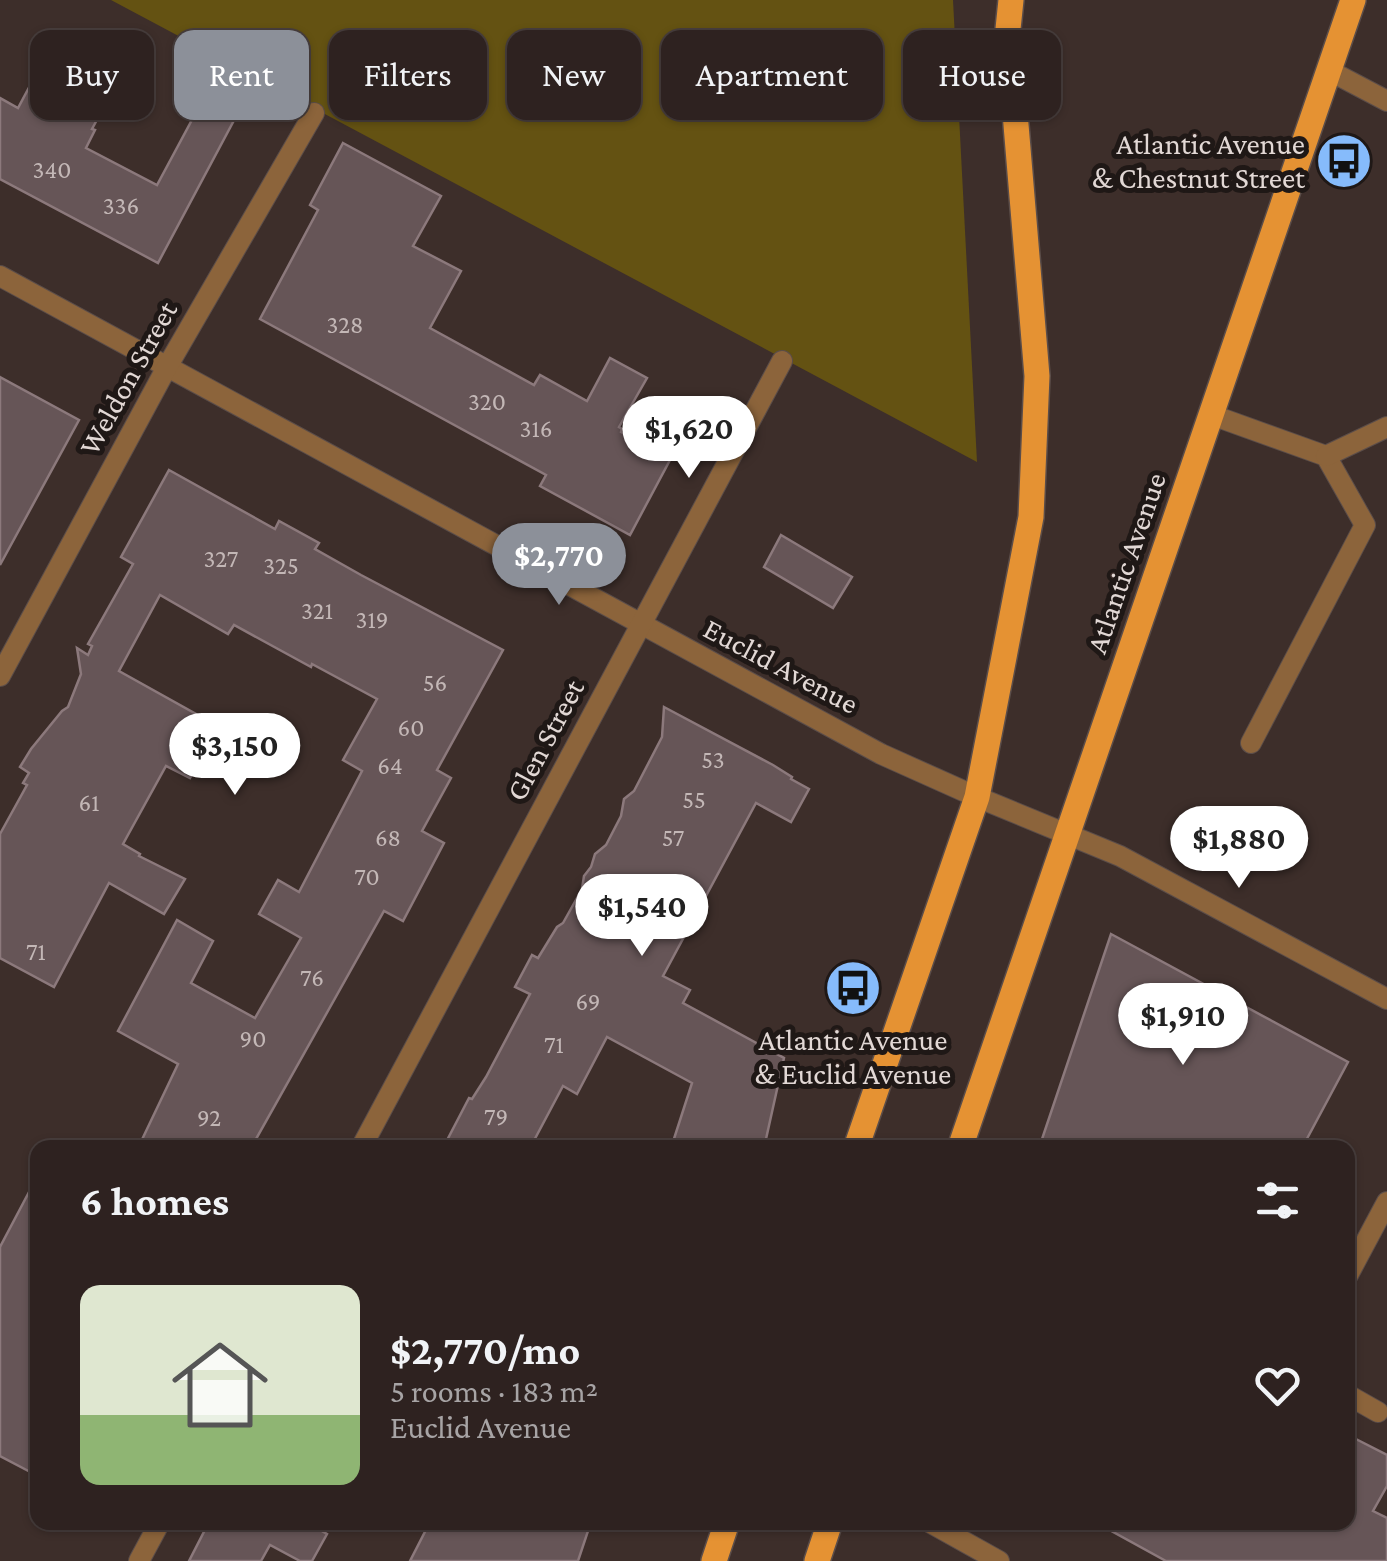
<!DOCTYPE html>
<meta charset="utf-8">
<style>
body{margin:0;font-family:"Crimson Pro",serif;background:#3a2f2d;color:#f1f3f6;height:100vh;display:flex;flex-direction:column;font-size:38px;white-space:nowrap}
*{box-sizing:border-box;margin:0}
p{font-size:32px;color:#a7a4a5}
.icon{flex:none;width:55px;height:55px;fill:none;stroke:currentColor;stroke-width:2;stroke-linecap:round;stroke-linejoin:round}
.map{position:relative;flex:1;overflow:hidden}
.details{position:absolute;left:30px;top:1140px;width:1325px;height:390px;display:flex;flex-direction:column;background:#2e2220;border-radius:20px;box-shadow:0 2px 8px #0004,0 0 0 2px #493f3e}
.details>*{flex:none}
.guide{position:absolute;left:30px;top:30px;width:1328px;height:90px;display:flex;gap:20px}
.price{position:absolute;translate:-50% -85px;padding:0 22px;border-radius:35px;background:#fff;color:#222;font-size:32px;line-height:65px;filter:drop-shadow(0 2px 5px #0008)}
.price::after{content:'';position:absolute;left:50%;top:60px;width:30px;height:22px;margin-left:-15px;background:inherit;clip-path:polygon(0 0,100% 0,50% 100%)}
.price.current{background:#8c9099;color:#fff}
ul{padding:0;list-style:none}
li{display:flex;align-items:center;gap:30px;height:250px;padding:0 50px}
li+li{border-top:2px solid #493f3e}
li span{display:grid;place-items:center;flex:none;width:280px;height:200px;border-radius:20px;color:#555}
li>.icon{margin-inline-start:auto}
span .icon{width:120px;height:120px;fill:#fffc;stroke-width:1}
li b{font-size:42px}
h2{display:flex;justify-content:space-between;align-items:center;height:120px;padding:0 50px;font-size:42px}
.pill{padding:0 35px;border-radius:20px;background:#2e2220;box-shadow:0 2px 8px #0004,0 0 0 2px #493f3e;font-size:35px;line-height:90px}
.pill.current{background:#8c9099;color:#fff}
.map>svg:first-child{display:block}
.green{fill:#645212}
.building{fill:#665557;stroke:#8c797c;stroke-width:2.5}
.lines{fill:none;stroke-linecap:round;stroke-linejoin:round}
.service-casing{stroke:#5b4d49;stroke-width:22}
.minor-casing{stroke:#5b4d49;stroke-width:22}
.primary-casing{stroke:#5b4d49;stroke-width:28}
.service{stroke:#8c643b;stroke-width:20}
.minor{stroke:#8c643b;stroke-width:20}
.primary{stroke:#e59233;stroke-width:25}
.labels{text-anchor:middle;stroke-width:10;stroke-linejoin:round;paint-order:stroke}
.number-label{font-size:25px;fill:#c3b7b6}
.poi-label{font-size:30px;fill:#e2d8d5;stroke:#1f1816;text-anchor:end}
.street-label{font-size:30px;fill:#e2d8d5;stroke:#1f1816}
</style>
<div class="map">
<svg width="1387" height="1561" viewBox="0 0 1387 1561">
<rect width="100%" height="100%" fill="#3d2e2a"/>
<path class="green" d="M111,0H953L977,462Z"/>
<g class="building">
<path d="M56,37L90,56L92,52L124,70L92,129L95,130L86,148L157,185L215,77L248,94L158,263L0,179V98L18,108Z"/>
<path d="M343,143L441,196L413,246L461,271L430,328L534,385L540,375L587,401L610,358L647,378L619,427L622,429L621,432L670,460L630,535L540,486L546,475L260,319L318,210L310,205Z"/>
<path d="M0,377L79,420L0,565Z"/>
<path d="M169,470L275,529L279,521L319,543L315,549L361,575L503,650L437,770L451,778L422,831L444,843L403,921L384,911L251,1148H138L178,1064L118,1031L177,920L213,941L191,983L255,1018L301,938L259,914L278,880L299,892L362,771L343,760L377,699L312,664L311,667L234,625L228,634L160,595L119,671L196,714L185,732L208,745L190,778L166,766L123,844L140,854L139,856L185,879L164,914L109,883L54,987L0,958V834L27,785L23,783L29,773L20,767L31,749L62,711L68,707L81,674L77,648L88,655L92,646L88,644L133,564L121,557Z"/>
<path d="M781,535L852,577L833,608L764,567Z"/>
<path d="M664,707L773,765L792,777L791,779L809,789L791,822L756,803L663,976L690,990L683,1003L784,1058L764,1148H671L692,1083L607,1037L577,1094L563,1086L530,1148H443L469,1098L472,1099L486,1077L530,994L515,987L532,955L538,958L557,927L563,923L582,889L584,876L591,867L595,854L606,845L621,816L624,799L634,791L662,737Z"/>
<path d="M1111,934L1348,1062L1302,1148H1039Z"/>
<path d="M38,1175V1476L0,1456V1247Z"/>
<path d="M1348,1435L1387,1455V1486L1373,1511L1387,1518V1561H1166L1095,1522H1348Z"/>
<path d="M209,1522H306L327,1534L312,1561H300L270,1545L261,1561H189Z"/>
<path d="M430,1522H591L578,1561H410Z"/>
</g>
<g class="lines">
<g class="service-casing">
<g id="service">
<path d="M1212,415L1326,456L1365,525L1251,743"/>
<path d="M1326,456L1387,427"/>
<path d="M1348,1275L1387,1202"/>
<path d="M1348,1395L1378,1412"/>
</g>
</g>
<g class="minor-casing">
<g id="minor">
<path d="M1330,71L1387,101"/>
<path d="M0,276L881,754L977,797L1120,856L1387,999"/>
<path d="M0,676L167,367L314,113"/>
<path d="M361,1148L782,361"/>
<path d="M929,1522L999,1561"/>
<path d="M139,1561L160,1522"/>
</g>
</g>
<g class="primary-casing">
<g id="primary">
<path d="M856,1148L977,797L1031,517L1037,376L1008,29L1011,0"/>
<path d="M960,1148L1353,0"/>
<path d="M714,1561L727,1522"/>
<path d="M817,1561L830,1522"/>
</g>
</g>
<use href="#service" class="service"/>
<use href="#minor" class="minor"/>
<use href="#primary" class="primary"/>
</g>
<defs>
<g id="bus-disc" transform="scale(2.875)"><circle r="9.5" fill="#86bbfb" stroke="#1f1816"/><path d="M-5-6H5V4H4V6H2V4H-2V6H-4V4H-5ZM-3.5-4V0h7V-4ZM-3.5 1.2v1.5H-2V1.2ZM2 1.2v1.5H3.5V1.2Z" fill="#111"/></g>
</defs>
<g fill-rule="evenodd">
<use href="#bus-disc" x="1344" y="161"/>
<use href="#bus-disc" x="853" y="988"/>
</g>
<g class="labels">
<g class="number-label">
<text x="52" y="178">340</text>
<text x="121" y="214">336</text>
<text x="345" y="333">328</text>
<text x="487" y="410">320</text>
<text x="536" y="437">316</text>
<text x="221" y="567">327</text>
<text x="281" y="574">325</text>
<text x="317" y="619">321</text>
<text x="372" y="628">319</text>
<text x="435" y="691">56</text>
<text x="411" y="736">60</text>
<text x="713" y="768">53</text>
<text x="390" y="774">64</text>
<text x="694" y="808">55</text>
<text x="89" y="811">61</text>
<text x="388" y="846">68</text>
<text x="673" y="846">57</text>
<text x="367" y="885">70</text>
<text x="36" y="960">71</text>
<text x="312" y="986">76</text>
<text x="588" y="1010">69</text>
<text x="253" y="1047">90</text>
<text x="554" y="1053">71</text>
<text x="496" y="1125">79</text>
<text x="209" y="1126">92</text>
</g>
<g class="poi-label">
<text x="1305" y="154">Atlantic Avenue<tspan x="1305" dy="34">&amp; Chestnut Street</tspan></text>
<text x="853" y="1050" text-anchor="middle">Atlantic Avenue<tspan x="853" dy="34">&amp; Euclid Avenue</tspan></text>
</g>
<g class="street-label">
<text transform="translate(128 378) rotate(-61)" y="10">Weldon Street</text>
<text transform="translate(1126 563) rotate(-71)" y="10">Atlantic Avenue</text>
<text transform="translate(781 666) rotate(28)" y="10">Euclid Avenue</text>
<text transform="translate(545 740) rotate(-62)" y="10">Glen Street</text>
</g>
</g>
</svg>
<b class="price" style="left:689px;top:481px">$1,620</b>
<b class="price current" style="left:559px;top:608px">$2,770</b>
<b class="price" style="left:235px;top:798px">$3,150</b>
<b class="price" style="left:1239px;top:891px">$1,880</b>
<b class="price" style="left:642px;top:959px">$1,540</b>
<b class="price" style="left:1183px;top:1068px">$1,910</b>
<div class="guide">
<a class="pill">Buy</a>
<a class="pill current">Rent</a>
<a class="pill">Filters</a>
<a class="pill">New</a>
<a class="pill">Apartment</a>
<a class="pill">House</a>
</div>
<section class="details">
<h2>6 homes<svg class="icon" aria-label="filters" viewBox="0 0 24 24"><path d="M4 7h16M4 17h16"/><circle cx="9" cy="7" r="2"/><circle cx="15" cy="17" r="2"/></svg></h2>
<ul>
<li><span style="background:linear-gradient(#dfe7d0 65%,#8fb573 0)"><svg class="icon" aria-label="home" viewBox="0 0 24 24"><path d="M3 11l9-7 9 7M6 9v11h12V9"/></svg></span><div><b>$2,770/mo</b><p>5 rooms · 183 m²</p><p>Euclid Avenue</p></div><svg class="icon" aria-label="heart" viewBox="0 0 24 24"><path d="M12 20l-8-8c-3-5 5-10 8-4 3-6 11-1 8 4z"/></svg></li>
</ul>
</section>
</div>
